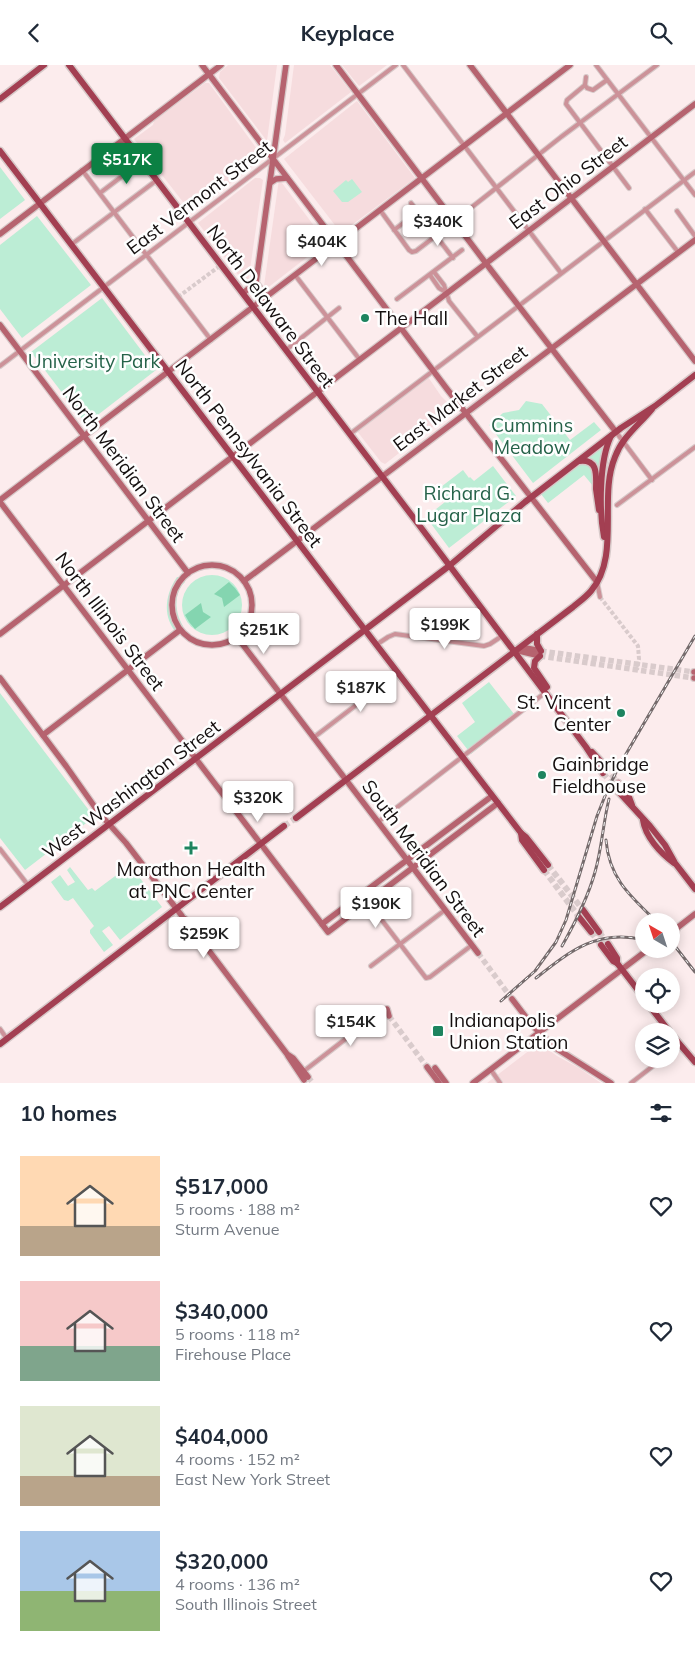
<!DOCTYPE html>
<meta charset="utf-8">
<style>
body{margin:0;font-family:Mulish,sans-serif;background:#f6f6f7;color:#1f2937;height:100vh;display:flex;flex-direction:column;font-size:19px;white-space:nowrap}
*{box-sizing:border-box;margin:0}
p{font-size:16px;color:#747a83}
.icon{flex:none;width:28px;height:28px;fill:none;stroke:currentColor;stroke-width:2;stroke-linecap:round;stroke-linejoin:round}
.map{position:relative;height:1018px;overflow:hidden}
.drawer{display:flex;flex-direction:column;background:#fff;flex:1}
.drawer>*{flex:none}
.needle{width:32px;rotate:321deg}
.fabs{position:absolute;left:635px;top:848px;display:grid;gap:10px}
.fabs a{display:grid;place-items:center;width:45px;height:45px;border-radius:50%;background:#fff;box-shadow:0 2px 12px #0003;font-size:25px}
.price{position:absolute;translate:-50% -42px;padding:0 11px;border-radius:5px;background:#fff;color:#222;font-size:16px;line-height:32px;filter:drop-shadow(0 1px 2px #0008)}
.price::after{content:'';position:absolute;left:50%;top:30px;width:15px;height:11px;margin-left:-8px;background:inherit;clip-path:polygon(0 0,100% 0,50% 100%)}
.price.selected{background:#0b8043;color:#fff}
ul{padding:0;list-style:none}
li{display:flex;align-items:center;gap:15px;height:125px;padding:0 20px}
li span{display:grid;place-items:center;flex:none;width:140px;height:100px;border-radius:0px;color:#555}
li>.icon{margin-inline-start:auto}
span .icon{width:60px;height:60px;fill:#fffc;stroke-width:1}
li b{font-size:21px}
h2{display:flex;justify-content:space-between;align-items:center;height:60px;padding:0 20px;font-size:21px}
header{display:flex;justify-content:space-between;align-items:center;height:65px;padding:0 20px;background:#fff;font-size:22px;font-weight:700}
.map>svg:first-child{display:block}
.built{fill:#f6dcde}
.green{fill:#bcedd5}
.water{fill:#84d5b0}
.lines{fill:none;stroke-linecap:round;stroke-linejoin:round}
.street-tunnel{stroke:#d9cbcc;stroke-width:4;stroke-dasharray:4 2;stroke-linecap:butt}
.secondary-tunnel{stroke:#d9cbcc;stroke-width:5.5;stroke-dasharray:5.5 3;stroke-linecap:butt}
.primary-tunnel{stroke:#d9cbcc;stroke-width:6;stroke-dasharray:6 3;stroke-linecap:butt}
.street-casing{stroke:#d7c9c9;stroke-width:6}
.secondary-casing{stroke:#d7c9c9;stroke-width:8}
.primary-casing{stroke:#d7c9c9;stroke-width:9}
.street{stroke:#cc9299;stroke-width:4}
.secondary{stroke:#b6636f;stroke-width:5.5}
.primary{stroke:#a33f52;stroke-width:6}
.rail-casing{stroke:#756b6c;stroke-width:3}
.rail{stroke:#fefefe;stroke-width:1;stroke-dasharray:4;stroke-linecap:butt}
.poi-dot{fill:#1d845f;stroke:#fefefe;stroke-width:2}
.labels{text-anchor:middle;stroke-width:5;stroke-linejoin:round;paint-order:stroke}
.street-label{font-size:19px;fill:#140f0f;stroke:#fefefe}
.poi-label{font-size:19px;fill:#140f0f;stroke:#fefefe;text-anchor:start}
.park-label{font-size:19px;fill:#256249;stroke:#fefefe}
</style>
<header><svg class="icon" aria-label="back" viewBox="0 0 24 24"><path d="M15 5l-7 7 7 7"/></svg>Keyplace<svg class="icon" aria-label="search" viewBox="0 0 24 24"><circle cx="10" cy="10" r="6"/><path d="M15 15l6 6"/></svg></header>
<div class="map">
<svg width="695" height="1018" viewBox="0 0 695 1018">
<rect width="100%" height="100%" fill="#fceced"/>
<g class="built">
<path d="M228,0H277L267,76L219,13L220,7Z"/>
<path d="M294,0H330L351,27L285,78L283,75L285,70Z"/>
<path d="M342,0H387L359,21Z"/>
<path d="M205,18H209L257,84L262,86L263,93L196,145L190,146L134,74L153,60L154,56Z"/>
<path d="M357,36L415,113L341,168L284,94Z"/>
<path d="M255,113H260L263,115L248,218L246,220L198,158Z"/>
<path d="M279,114L326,177L302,196L266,224L264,221Z"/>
<path d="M428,312L441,331L453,343V346L385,399L381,397L357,366Z"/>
<path d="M539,978L557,991L579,1003L601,1018H487Z"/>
</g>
<g class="green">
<path d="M0,102L25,135L0,154Z"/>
<path d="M352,114L362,127L348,137H342L333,126L346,115L348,117Z"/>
<path d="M37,151L91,220L22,273L0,244V180Z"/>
<path d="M102,233L156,305L86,359L31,287Z"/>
<path d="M526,336L542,339L570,375L594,357L601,365L533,418L489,360L503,348L519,345Z"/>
<path d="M605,380L600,404L592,407L593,421L584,410L548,438L541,429Z"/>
<path d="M493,401L516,431L449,483L426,452L445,437L437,425L463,405L469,413L470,412L474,416Z"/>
<circle cx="212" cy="540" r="30"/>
<path d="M177,512H182L185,517C173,529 175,547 183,561L182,564L175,566C162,549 166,528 177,512Z"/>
<path d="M489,617L514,649L508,654L510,658L471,689L457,671L475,657L462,638Z"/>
<path d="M0,628L94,752L25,805L0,773Z"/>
<path d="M130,800L162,842L120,875L109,861L102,866L113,880L104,887L90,868V865L94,861L73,833L68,836L64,835L51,817L60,810L68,821L75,817L67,805L70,802L88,825L92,823L95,826Z"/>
</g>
<g class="water">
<path d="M229,517L235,523L240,530L224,542L222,533L214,529Z"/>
<path d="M201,538L203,547L211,552L195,564L189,557L185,550Z"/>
</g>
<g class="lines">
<g class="street-tunnel">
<path d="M178,232L221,200"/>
<path d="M600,532L638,581L639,594L637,605"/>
</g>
<g class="secondary-tunnel">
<path d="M541,586L694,607"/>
<path d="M540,591L694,613"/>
<path d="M478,888L512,934"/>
<path d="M389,951L427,1002"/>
<path d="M308,1012L313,1018"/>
</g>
<g class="primary-tunnel">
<path d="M606,702L618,718"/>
<path d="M603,708L616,724"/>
<path d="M284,761L296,753"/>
<path d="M548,800L583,845"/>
<path d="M544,805L579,852"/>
<path d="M591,867L601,880"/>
<path d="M599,867L608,879"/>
</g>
<g class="street-casing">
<g id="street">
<path d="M403,0L561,208"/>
<path d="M596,0L695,130"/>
<path d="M607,15L593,25L587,23L585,20L567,35L566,39L629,123"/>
<path d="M585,20L586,12"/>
<path d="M82,105L211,275"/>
<path d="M100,128L142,96"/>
<path d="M411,138L453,193"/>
<path d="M645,144L678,187"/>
<path d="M380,145L409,185L412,187L416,186L450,160L455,155"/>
<path d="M677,146L695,171"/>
<path d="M458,153L561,72L657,0"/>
<path d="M394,165L418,147"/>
<path d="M72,179L157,115"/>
<path d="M434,207L444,220L449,236L477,271"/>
<path d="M295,210L360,295"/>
<path d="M430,210L439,223L447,228"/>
<path d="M397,234L462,185"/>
<path d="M286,285L339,243"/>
<path d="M0,301L396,0"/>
<path d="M616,367L652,415"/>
<path d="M350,369L695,107"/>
<path d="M617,440L695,382"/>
<path d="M597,517L600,532"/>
<path d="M376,580L388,572L395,569L484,581L490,579L502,571"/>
<path d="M313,673L398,608"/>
<path d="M378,757L546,627"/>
<path d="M0,784L28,820"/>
<path d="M368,837L426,913L430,912L472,880"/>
<path d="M371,901L445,845"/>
<path d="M0,964L7,974"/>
<path d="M671,987L680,980"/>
<path d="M491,1005L500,1018"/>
<path d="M304,1006L374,952L387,944"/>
<path d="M631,1018L662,994"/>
</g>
</g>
<g class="secondary-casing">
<g id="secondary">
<path d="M202,0L447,324L597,517"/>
<path d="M336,0L491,205L616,367"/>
<path d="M470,0L695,296"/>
<path d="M270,118L276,114L287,113"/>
<path d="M0,169L221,0"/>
<path d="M243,228L256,218"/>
<path d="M267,232L256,218L286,0"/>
<path d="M0,260L188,508"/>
<path d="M0,435L570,0"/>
<path d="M0,437L328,867L498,738"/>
<circle cx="212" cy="540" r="40"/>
<path d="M244,516L695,175"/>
<path d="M0,569L695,39"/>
<path d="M237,572L478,888"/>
<path d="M517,585L526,583L541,586"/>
<path d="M519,586L540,591"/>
<path d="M694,607H695"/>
<path d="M0,613L66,701L99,748L126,778L182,851"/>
<path d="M694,613H695"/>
<path d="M43,670L180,565"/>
<path d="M185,854L287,989L293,993L308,1012"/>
<path d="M322,859L492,731"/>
<path d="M671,871L676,867L677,863L695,849"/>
<path d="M512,934L532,960L554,982L611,1018"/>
<path d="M387,944L389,951"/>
<path d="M288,991L304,1015"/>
<path d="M427,1002L439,1018"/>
<path d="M435,1003L446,1018"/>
<path d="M473,1018L646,886L650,887L655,884"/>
</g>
</g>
<g class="primary-casing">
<g id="primary">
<path d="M69,0L416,456L586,682L603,708"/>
<path d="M0,34L44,0"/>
<path d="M0,86L352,548L521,768L526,772L548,800"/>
<path d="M579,396C599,393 596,412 596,424C597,431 598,438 599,445"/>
<path d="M604,472C599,445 599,396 611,371"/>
<path d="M537,569V579L541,586"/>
<path d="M540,591L535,596L534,603L547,622"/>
<path d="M592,687L606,702"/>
<path d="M618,718L629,732L632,740"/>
<path d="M616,724L650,761L665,780L675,798L695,824"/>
<path d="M296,753L573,542C579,537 586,532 591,526C621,491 598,432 615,392C622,372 639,360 652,344"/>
<path d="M643,755C645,771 660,788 674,798"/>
<path d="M521,768L522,775L544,805"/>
<path d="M0,842L449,501L525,437L621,363L655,341L695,310"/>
<path d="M583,845L599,867"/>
<path d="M579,852L591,867"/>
<path d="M608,879L617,893V898L644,933"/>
<path d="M601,880L613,896L617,898"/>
<path d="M648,939L669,966"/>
<path d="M671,969L695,997"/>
<path d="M0,979L284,761"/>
</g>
</g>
<use href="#street" class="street"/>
<use href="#secondary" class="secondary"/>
<use href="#primary" class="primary"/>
<g class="rail-casing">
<g id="rail">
<path d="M606,775C609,813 630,831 656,856"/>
<path d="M671,876L695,907"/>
<path d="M562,881C575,858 588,832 595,807C602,783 603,758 609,734"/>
<path d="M536,913C569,887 598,863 644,875"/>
<path d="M501,936L535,906L556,877L566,855L597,751L607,726L619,701L695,571"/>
</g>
</g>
<use href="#rail" class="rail"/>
</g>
<g class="poi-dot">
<circle cx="365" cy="253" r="5"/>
<circle cx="621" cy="648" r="5"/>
<circle cx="542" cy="710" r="5"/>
<path d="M188.5 775.5h5v5h5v5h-5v5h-5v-5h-5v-5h5z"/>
<rect x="432" y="960" width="12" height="12" rx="2.5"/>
</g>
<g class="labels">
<g class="street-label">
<text transform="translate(568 117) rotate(-37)" y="7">East Ohio Street</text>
<text transform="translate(199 132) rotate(-37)" y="7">East Vermont Street</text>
<text transform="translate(271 241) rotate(53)" y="7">North Delaware Street</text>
<text transform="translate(460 333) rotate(-37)" y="7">East Market Street</text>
<text transform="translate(249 388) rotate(53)" y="7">North Pennsylvania Street</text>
<text transform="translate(124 399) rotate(53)" y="7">North Meridian Street</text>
<text transform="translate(110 556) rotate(53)" y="7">North Illinois Street</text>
<text transform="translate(131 724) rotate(-37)" y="7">West Washington Street</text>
<text transform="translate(424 793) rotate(53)" y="7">South Meridian Street</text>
</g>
<g class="poi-label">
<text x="375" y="260">The Hall</text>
<text x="611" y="644" text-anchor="end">St. Vincent<tspan x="611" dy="22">Center</tspan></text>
<text x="552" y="706">Gainbridge<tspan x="552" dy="22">Fieldhouse</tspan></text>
<text x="191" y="811" text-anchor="middle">Marathon Health<tspan x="191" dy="22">at PNC Center</tspan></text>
<text x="449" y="962">Indianapolis<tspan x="449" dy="22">Union Station</tspan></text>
</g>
<g class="park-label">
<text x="94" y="303">University Park</text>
<text x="532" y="367">Cummins<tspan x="532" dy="22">Meadow</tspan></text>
<text x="469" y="435">Richard G.<tspan x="469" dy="22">Lugar Plaza</tspan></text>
</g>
</g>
</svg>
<div class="fabs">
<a><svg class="needle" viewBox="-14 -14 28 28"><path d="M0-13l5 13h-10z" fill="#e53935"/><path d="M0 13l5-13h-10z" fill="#747a83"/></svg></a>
<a><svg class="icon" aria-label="locate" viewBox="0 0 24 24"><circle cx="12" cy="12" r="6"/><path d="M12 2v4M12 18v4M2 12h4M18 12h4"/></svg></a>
<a><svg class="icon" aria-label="layers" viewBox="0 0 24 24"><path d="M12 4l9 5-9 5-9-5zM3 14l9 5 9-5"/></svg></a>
</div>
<b class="price selected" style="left:127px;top:120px">$517K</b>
<b class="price" style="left:438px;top:182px">$340K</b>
<b class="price" style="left:322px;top:202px">$404K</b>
<b class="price" style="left:445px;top:585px">$199K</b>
<b class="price" style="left:264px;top:590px">$251K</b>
<b class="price" style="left:361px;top:648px">$187K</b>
<b class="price" style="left:258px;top:758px">$320K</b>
<b class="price" style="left:376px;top:864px">$190K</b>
<b class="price" style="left:204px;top:894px">$259K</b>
<b class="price" style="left:351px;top:982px">$154K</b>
</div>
<section class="drawer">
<h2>10 homes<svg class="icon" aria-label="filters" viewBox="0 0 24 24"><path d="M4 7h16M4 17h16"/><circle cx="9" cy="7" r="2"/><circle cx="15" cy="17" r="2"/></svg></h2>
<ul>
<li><span style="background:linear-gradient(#ffd9b3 70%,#b9a48a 0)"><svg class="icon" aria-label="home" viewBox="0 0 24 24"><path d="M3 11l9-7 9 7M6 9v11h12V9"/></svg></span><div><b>$517,000</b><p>5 rooms · 188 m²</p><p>Sturm Avenue</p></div><svg class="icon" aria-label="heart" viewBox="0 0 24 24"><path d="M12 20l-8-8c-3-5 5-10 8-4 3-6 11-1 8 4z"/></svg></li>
<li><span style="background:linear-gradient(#f6c9c9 65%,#7fa58c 0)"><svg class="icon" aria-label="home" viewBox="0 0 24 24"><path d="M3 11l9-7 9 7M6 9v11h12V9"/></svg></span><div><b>$340,000</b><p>5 rooms · 118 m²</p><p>Firehouse Place</p></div><svg class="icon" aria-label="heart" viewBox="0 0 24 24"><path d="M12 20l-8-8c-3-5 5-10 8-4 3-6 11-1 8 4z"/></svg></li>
<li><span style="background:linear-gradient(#dfe7d0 70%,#b9a48a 0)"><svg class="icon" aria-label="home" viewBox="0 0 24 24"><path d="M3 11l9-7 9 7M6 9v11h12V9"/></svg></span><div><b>$404,000</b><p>4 rooms · 152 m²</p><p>East New York Street</p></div><svg class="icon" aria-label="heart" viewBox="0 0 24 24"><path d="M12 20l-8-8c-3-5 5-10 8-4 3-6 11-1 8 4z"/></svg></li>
<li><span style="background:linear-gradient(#a9c7e8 60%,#8fb573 0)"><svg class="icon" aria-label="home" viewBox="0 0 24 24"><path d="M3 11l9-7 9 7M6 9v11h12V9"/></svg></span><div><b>$320,000</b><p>4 rooms · 136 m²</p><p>South Illinois Street</p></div><svg class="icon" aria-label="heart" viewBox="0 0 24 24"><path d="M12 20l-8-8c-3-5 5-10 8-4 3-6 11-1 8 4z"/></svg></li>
</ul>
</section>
